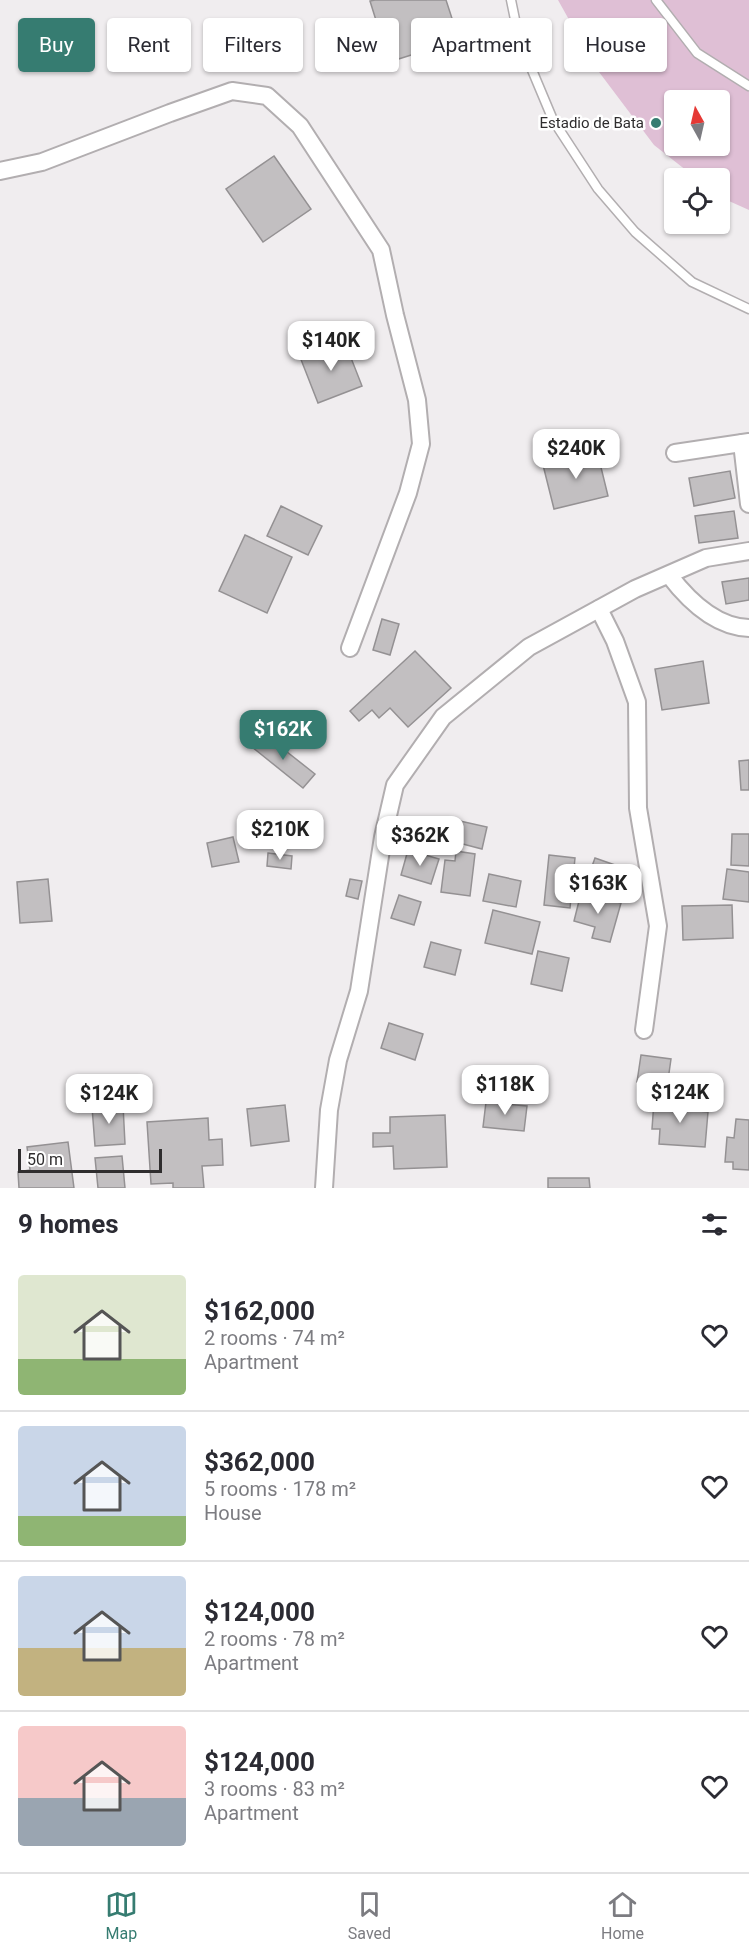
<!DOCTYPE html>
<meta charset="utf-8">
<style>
body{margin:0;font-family:Roboto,sans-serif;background:#f2f2f3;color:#2b2b33;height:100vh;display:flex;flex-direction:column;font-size:22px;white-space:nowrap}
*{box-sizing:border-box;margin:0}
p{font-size:20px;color:#7c7c81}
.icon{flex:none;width:33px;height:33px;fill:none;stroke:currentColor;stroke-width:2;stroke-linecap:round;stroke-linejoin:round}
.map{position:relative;height:1188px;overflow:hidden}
.side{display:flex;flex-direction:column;background:#fff;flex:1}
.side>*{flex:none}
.guide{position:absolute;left:18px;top:18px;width:714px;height:54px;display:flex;gap:12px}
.needle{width:39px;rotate:352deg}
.tools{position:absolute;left:664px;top:90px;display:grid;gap:12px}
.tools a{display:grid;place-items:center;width:66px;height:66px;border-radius:6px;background:#fff;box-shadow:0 2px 4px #0004;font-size:30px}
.scale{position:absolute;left:18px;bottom:15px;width:144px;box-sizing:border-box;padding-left:6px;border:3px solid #2f2d2e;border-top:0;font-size:16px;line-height:21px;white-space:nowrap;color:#2f2d2e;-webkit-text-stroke:4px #fff;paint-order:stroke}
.price{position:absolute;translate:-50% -51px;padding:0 14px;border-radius:12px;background:#fff;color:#222;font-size:20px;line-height:39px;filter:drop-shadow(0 2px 3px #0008)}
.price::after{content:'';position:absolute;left:50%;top:36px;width:18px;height:14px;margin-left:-9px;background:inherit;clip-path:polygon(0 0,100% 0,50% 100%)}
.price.current{background:#367c71;color:#fff}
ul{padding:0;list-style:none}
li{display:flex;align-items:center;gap:18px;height:150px;padding:0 18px}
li+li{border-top:2px solid #e1e1e2}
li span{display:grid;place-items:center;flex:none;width:168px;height:120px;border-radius:6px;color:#555}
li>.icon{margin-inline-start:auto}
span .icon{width:72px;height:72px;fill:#fffc;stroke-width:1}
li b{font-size:26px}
h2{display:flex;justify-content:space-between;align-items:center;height:72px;padding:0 18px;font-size:26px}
.pill{padding:0 21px;border-radius:6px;background:#fff;box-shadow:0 2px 4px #0004;font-size:21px;line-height:54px}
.pill.current{background:#367c71;color:#fff}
.menu{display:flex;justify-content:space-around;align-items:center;height:84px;border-top:2px solid #e1e1e2;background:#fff;font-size:16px;color:#7c7c81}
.menu a{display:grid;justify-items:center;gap:3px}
.menu .current{color:#367c71}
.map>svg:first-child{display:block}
.pitch{fill:#dfbfd5;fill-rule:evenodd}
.building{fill:#c2bfc1;stroke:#949193;stroke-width:1.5}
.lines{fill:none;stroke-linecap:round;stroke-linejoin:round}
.lane-casing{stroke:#b2aeb0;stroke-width:11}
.street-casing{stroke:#b2aeb0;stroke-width:20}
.lane{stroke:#fff;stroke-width:8}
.street{stroke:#fff;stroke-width:16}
.poi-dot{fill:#367c71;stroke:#fff;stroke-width:2}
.labels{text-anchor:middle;stroke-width:5;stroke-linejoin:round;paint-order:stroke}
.poi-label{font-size:15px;fill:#2f2d2e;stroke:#fff;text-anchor:end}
</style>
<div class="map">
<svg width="749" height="1188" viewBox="0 0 749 1188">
<rect width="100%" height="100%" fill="#f0edef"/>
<path class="pitch" d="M558,0H749V210L720,197V178H696L654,145L596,68ZM675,100H720V146H675Z"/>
<g class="building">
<path d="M375,0H446L459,40L389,62L370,1Z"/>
<path d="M274,156L311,209L263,242L226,189Z"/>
<path d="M344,340L362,386L318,403L300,357Z"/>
<path d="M597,451L608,496L554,509L543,465Z"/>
<path d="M730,471L735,498L694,506L689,478Z"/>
<path d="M281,506L322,526L308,555L267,536Z"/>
<path d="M734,511L738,538L699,543L695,516Z"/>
<path d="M245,535L292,557L267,613L219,591Z"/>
<path d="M749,578V600L726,604L722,582Z"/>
<path d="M382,619L399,624L390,655L373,650Z"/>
<path d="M415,651L451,688L408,727L390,708L379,718L372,710L359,721L350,711Z"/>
<path d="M703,661L709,703L662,710L655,669Z"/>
<circle cx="312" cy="722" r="9"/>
<path d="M263,733L315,774L303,788L252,747Z"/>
<path d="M749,760V790H741L739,761Z"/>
<path d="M460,821L487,827L482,849L455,842Z"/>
<path d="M732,834H749V866L731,865Z"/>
<path d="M233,837L239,862L212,867L207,843Z"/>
<path d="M408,850L439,859L431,884L401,875Z"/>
<path d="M456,851L475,854L470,896L441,892L445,860L455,861Z"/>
<path d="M268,853L292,856L291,869L267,866Z"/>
<path d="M549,855L575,858L570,908L544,905Z"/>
<path d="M595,858L635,872L625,901L606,894L609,888L587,880Z"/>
<path d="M727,869L749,872V902L723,899Z"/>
<path d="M489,874L521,881L516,907L483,901Z"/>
<path d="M48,879L52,921L20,923L17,882Z"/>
<path d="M350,879L362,881L358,899L346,896Z"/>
<path d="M581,893L621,903L610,942L592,938L595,927L574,921Z"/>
<path d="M399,895L421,902L414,925L391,918Z"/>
<path d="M732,905L733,938L683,940L682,906Z"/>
<path d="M493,910L540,922L532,954L485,943Z"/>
<path d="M431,942L461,950L455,975L424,967Z"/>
<path d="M538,951L569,958L562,991L531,984Z"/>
<path d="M389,1023L423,1034L415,1060L381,1048Z"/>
<path d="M641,1055L671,1059L667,1087L637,1082Z"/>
<path d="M654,1101L701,1104L700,1111L708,1112L705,1147L659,1144L660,1129H652Z"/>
<path d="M486,1102L527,1106L524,1131L483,1127Z"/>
<path d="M123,1105L125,1144L95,1146L92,1107Z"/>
<path d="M285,1105L289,1141L251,1146L247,1109Z"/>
<path d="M445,1115L447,1167L394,1169L393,1146L373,1147V1133H390V1117Z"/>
<path d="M208,1118L209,1140L222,1139L223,1165L202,1166L204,1188H173V1183L151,1184L147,1122Z"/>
<path d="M736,1119L749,1120V1170L733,1169V1162H725L727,1137L734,1138Z"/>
<path d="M68,1142L74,1188H19L18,1172L30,1170L27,1147Z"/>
<path d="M122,1156L125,1188H98L95,1158Z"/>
<path d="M548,1178H589L590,1188H548Z"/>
</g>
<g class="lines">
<g class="lane-casing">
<g id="lane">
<path d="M511,0L519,39L553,120L598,189L635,232L692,282L749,309"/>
<path d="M656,0L697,53L749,86"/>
</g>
</g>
<g class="street-casing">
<g id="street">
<path d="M0,171L42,162L170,113L232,91L267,96L300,126L381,250L395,315L417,400L421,444L408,493L350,648"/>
<path d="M742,443L749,504"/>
<path d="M675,453L749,442"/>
<path d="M669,575C688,600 715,627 749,628"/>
<path d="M599,609L615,641L637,702L638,808L658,926L644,1030"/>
<path d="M324,1188L329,1110L338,1060L359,991L383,837L395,785L443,717L529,647L635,589L706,558L749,551"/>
</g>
</g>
<use href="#lane" class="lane"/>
<use href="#street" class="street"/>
</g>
<circle class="poi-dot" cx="656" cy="123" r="6"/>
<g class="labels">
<g class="poi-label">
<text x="644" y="128">Estadio de Bata</text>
</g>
</g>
</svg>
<div class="tools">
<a><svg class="needle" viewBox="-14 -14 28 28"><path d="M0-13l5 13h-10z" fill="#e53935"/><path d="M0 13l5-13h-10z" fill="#7c7c81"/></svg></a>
<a><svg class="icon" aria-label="locate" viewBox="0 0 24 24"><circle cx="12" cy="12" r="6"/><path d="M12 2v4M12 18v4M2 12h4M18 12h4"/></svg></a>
</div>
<div class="scale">50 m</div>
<b class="price" style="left:331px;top:372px">$140K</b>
<b class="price" style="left:576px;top:480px">$240K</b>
<b class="price current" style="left:283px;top:761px">$162K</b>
<b class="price" style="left:280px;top:861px">$210K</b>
<b class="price" style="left:420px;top:867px">$362K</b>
<b class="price" style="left:598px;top:915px">$163K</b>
<b class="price" style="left:505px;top:1116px">$118K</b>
<b class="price" style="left:680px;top:1124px">$124K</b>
<b class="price" style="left:109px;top:1125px">$124K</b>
<div class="guide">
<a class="pill current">Buy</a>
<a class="pill">Rent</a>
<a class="pill">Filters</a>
<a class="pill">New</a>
<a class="pill">Apartment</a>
<a class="pill">House</a>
</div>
</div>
<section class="side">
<h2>9 homes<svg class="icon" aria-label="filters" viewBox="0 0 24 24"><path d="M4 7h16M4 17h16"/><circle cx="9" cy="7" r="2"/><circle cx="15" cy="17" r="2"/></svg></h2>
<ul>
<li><span style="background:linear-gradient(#dfe7d0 70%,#8fb573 0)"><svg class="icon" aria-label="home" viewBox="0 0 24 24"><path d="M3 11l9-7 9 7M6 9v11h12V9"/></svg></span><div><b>$162,000</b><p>2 rooms · 74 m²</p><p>Apartment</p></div><svg class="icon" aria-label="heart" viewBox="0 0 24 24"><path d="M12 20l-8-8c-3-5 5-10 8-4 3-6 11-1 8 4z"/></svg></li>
<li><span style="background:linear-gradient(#c9d6e8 75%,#8fb573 0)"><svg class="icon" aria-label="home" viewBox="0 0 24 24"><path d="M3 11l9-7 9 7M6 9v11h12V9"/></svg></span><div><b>$362,000</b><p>5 rooms · 178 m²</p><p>House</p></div><svg class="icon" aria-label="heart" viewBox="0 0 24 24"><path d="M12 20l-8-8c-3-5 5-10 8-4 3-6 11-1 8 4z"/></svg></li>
<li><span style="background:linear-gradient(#c9d6e8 60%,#c2b280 0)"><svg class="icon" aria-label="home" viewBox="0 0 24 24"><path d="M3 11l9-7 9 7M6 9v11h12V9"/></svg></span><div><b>$124,000</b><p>2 rooms · 78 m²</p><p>Apartment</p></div><svg class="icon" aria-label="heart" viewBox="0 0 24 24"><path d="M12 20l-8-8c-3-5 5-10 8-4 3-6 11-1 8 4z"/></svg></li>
<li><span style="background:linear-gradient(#f6c9c9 60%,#9aa5b1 0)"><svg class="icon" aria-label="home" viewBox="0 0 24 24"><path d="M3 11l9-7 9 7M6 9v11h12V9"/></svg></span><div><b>$124,000</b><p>3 rooms · 83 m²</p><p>Apartment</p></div><svg class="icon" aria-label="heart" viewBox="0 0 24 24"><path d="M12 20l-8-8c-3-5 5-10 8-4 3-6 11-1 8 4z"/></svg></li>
</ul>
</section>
<nav class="menu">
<a class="current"><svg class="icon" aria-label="map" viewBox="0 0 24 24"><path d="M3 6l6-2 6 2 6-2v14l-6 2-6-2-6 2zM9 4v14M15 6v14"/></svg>Map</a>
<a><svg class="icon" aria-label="saved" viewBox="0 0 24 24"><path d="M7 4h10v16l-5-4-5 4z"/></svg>Saved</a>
<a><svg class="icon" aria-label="home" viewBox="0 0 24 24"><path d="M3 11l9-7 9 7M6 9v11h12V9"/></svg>Home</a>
</nav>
